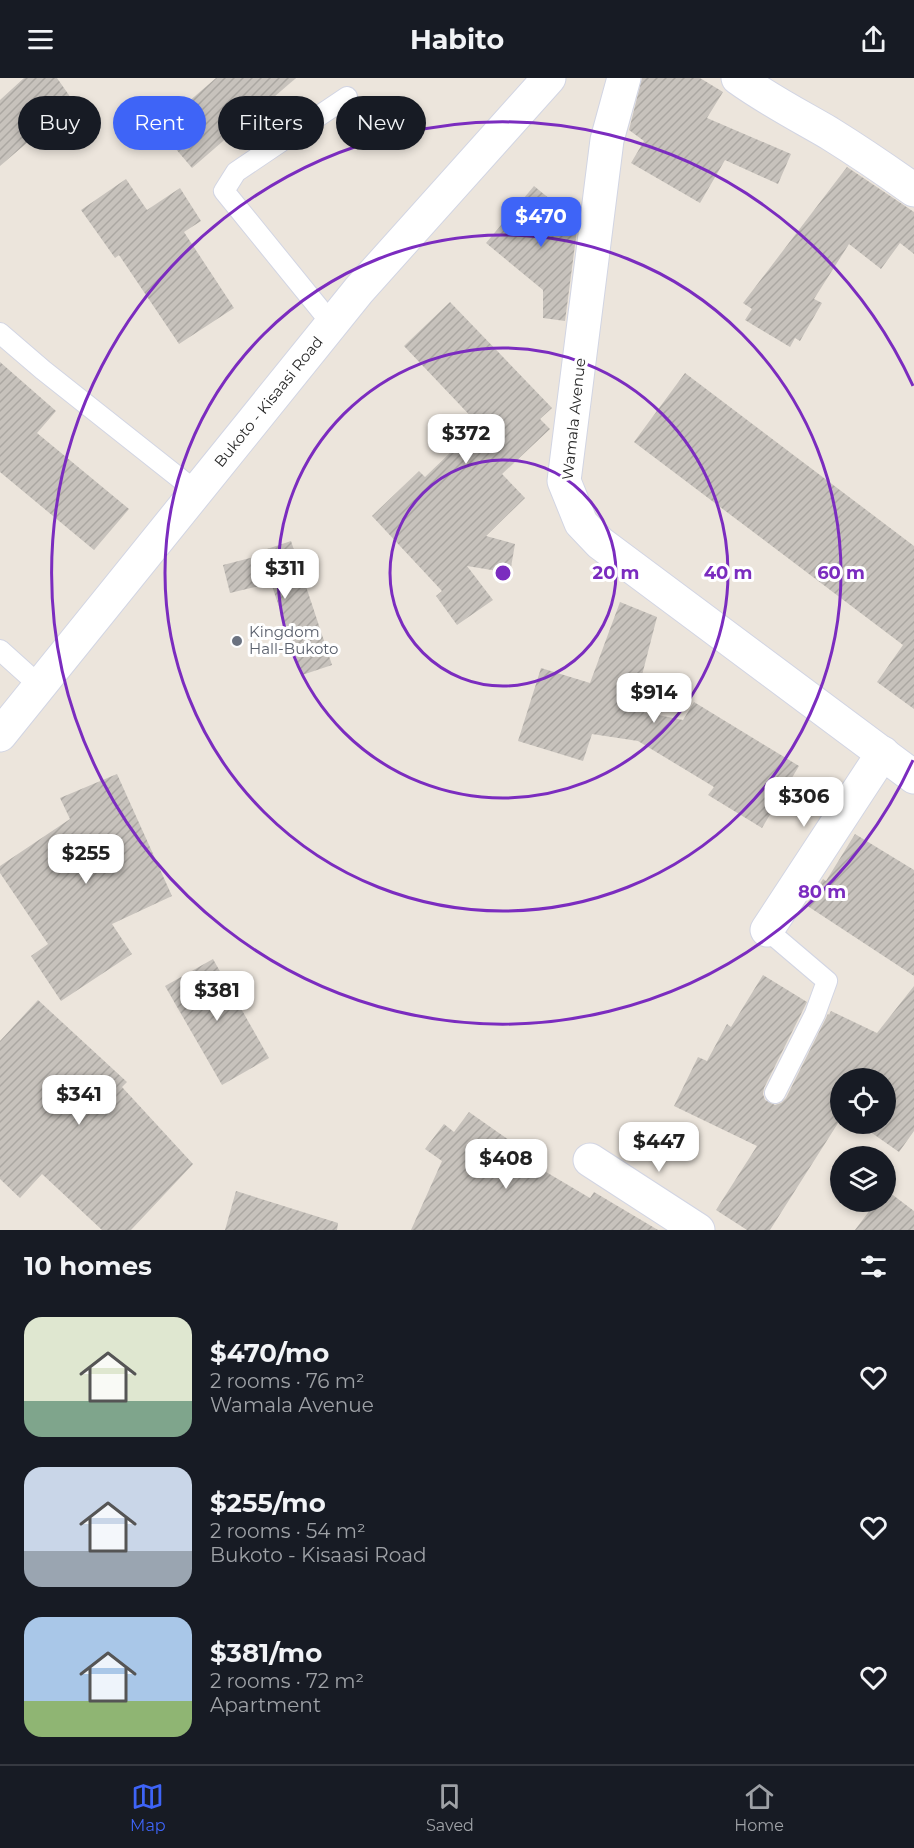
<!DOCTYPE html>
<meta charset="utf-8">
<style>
body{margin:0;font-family:Montserrat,sans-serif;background:#242831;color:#f1f3f6;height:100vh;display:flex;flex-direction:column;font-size:22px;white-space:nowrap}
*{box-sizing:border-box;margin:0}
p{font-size:20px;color:#9ea1a6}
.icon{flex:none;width:33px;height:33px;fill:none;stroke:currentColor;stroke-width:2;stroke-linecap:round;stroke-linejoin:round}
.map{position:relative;height:1152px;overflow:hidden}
.side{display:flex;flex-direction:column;background:#171b24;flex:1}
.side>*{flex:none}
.top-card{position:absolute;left:18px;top:18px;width:600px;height:54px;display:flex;gap:12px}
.fabs{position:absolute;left:830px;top:990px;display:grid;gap:12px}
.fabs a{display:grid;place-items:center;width:66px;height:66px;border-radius:50%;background:#171b24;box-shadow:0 3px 9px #0003;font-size:30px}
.price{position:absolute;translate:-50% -51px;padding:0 14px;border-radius:12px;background:#fff;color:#222;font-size:20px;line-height:39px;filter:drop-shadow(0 2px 3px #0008)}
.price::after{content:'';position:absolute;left:50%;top:36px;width:18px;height:14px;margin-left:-9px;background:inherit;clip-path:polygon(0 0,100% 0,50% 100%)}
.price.selected{background:#3e64f7;color:#fff}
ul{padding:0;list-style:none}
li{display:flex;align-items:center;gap:18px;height:150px;padding:0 24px}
li span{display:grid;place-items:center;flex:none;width:168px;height:120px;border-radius:18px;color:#555}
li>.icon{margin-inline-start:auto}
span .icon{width:72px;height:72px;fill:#fffc;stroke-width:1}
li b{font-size:26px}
h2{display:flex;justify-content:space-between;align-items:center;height:72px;padding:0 24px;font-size:26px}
.pill{padding:0 21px;border-radius:27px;background:#171b24;box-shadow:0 3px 9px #0003;font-size:21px;line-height:54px}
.pill.selected{background:#3e64f7;color:#fff}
header{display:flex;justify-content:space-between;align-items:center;height:78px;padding:0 24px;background:#171b24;font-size:27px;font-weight:700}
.dock{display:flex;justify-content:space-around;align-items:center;height:84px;border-top:2px solid #363941;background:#171b24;font-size:16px;color:#9ea1a6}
.dock a{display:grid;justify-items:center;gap:3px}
.dock .selected{color:#3e64f7}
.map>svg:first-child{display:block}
.building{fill:url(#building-hatch)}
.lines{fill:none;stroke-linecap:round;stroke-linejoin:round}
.service-casing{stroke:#d2d5e3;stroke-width:22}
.minor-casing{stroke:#d2d5e3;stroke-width:35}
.secondary-casing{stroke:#d2d5e3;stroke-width:35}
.service{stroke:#fff;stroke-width:20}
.minor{stroke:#fff;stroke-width:33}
.secondary{stroke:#fff;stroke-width:33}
.ring{fill:none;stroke:#7b2cbf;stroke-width:3}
.worship-dot{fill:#6b7280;stroke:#fff;stroke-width:2}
.labels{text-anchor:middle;stroke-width:6;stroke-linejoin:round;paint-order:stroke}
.street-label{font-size:15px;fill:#2a2a2a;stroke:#fff}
.worship-label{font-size:15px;fill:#5b616d;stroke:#fff;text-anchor:start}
.centre{fill:#7b2cbf;stroke:#fff;stroke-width:3}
.ring-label{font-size:18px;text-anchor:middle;font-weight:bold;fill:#7b2cbf;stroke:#fff;stroke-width:6;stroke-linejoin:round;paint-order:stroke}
</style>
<header><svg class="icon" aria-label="menu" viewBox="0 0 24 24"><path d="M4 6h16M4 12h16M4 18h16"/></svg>Habito<svg class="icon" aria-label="share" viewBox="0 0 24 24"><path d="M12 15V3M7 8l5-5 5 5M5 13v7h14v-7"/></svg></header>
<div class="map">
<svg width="914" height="1152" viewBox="0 0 914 1152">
<defs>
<pattern id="building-hatch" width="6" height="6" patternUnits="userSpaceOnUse" patternTransform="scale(1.5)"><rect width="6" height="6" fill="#c7c2bc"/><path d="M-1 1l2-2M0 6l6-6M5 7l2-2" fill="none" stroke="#aba7a2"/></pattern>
</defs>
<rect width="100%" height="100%" fill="#ece5dc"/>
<g class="building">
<path d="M24,0H57L71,20L40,48L43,51L0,88V22Z"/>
<path d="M216,0H296L192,90L158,50Z"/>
<path d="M642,0H700L723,14L707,40L791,76L778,106L725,82L700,125L631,85L644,63L629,52Z"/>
<path d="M847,89L914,134V176L900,165L881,191L849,166L814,221L822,225L800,263L795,260L790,269L745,242L752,231L743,225Z"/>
<path d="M126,101L147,132L180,110L201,143L184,154L234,230L179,266L119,177L115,180L81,132Z"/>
<path d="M534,108L578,144L565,243L543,240V212L486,165Z"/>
<path d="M450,224L552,330L540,341L550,351L502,396L525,420L486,458L515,466L510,495L467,488L493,522L457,547L436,518L442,513L372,438L419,393L425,399L479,347L404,268Z"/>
<path d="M0,284L56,333L37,355L129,431L94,472L0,394Z"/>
<path d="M685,295L914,468V631L877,604L903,567L634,364Z"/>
<path d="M291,463L332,587L302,597L271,505L230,515L223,487L262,477L261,473Z"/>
<path d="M620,524L657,539L633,632L683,642L694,624L799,688L762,750L708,717L714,709L638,663L592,656L583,683L518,663L541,590L590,605Z"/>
<path d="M117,696L172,818L112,846L132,876L61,923L31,878L48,866L0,795V788L70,741L60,720Z"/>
<path d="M855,756L914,792V898L806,827L823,801L826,803Z"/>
<path d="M213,881L269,980L222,1007L165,908Z"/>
<path d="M763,897L807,924L764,1010L763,1016L765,1022L775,1027L781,1025L786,1020L828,936L829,937L831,933L877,955L914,908V1053L899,1074L859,1046H885V1000H840V1042L770,1152H747L716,1132L757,1068L674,1028L698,979L707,983L727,946L731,949Z"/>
<path d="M38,922L127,1004L122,1009L193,1086L131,1152H102L42,1096L20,1120L0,1101V963Z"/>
<path d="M469,1034L523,1072L519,1078L590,1120L594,1114L658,1152H411L442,1083L425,1071L444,1046L454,1054Z"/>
<path d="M885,1111L914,1133V1152H855L876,1124H885Z"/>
<path d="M236,1113L338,1145L337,1152H225Z"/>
</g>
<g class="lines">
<g class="service-casing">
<g id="service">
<path d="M332,246L224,113L236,94L347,19"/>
<path d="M0,255L43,292L197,414"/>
<path d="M0,572L40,608"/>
<path d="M767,852L827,903L815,936L775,1015"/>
</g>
</g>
<g class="minor-casing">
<g id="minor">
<path d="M624,0L607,62L564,403L581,445L600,465L914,699"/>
<path d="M738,0C767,21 798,37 829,55C858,73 886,92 914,112"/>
<path d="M767,852L883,675"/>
<path d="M590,1082L698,1152"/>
</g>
</g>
<g class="secondary-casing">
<g id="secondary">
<path id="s1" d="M0,657L359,212L549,0"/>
</g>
</g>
<use href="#service" class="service"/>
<use href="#minor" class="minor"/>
<use href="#secondary" class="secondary"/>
</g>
<g class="ring">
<circle cx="503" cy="495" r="113"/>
<circle cx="503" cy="495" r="225"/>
<circle cx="503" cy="495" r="338"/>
<path d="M913 682A451 451 0 1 1 913 308"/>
</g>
<circle class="worship-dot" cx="237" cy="563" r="6"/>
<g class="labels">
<g class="street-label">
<text dy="5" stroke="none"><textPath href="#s1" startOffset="428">Bukoto - Kisaasi Road</textPath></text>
<text transform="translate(574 341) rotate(-84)" y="5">Wamala Avenue</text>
</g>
<g class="worship-label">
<text x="249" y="559">Kingdom<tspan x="249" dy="17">Hall-Bukoto</tspan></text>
</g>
</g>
<circle cx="503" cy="495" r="9" class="centre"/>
<g class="ring-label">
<text x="616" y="501">20 m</text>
<text x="728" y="501">40 m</text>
<text x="841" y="501">60 m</text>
<text x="822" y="820">80 m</text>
</g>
</svg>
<div class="fabs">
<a><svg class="icon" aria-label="locate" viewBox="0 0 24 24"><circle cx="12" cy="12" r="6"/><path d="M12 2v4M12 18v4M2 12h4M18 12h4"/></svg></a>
<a><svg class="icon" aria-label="layers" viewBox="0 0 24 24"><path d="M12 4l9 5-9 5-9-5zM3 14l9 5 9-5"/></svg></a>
</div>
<b class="price selected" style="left:541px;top:170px">$470</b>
<b class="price" style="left:466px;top:387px">$372</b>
<b class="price" style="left:285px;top:522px">$311</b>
<b class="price" style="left:654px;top:646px">$914</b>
<b class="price" style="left:804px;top:750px">$306</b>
<b class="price" style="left:86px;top:807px">$255</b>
<b class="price" style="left:217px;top:944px">$381</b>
<b class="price" style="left:79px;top:1048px">$341</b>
<b class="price" style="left:659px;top:1095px">$447</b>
<b class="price" style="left:506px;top:1112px">$408</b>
<div class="top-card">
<a class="pill">Buy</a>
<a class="pill selected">Rent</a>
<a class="pill">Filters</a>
<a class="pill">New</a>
</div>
</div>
<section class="side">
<h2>10 homes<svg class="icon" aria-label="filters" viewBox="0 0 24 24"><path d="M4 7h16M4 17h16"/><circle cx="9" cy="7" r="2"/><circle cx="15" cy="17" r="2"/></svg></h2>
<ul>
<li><span style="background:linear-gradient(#dfe7d0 70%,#7fa58c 0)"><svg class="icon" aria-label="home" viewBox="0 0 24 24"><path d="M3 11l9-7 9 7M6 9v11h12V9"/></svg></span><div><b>$470/mo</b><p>2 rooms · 76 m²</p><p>Wamala Avenue</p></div><svg class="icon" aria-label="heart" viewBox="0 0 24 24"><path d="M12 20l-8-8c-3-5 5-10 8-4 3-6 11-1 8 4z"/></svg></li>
<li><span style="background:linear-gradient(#c9d6e8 70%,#9aa5b1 0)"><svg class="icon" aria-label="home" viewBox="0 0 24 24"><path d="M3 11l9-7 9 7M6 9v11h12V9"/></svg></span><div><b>$255/mo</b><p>2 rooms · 54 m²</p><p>Bukoto - Kisaasi Road</p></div><svg class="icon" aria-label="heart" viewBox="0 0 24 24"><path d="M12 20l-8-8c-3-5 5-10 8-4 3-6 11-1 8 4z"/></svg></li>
<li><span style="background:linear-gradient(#a9c7e8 70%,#8fb573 0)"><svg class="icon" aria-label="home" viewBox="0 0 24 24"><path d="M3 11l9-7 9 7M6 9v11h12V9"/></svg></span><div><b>$381/mo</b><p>2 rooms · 72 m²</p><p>Apartment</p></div><svg class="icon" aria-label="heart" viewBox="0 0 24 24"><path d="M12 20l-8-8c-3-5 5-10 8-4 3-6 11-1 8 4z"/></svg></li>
</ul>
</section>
<nav class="dock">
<a class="selected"><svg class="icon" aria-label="map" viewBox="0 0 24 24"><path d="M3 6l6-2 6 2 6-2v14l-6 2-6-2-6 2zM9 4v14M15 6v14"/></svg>Map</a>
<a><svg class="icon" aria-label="saved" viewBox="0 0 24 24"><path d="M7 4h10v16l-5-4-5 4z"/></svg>Saved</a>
<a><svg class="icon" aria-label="home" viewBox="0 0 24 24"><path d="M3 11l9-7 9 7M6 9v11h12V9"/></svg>Home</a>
</nav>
